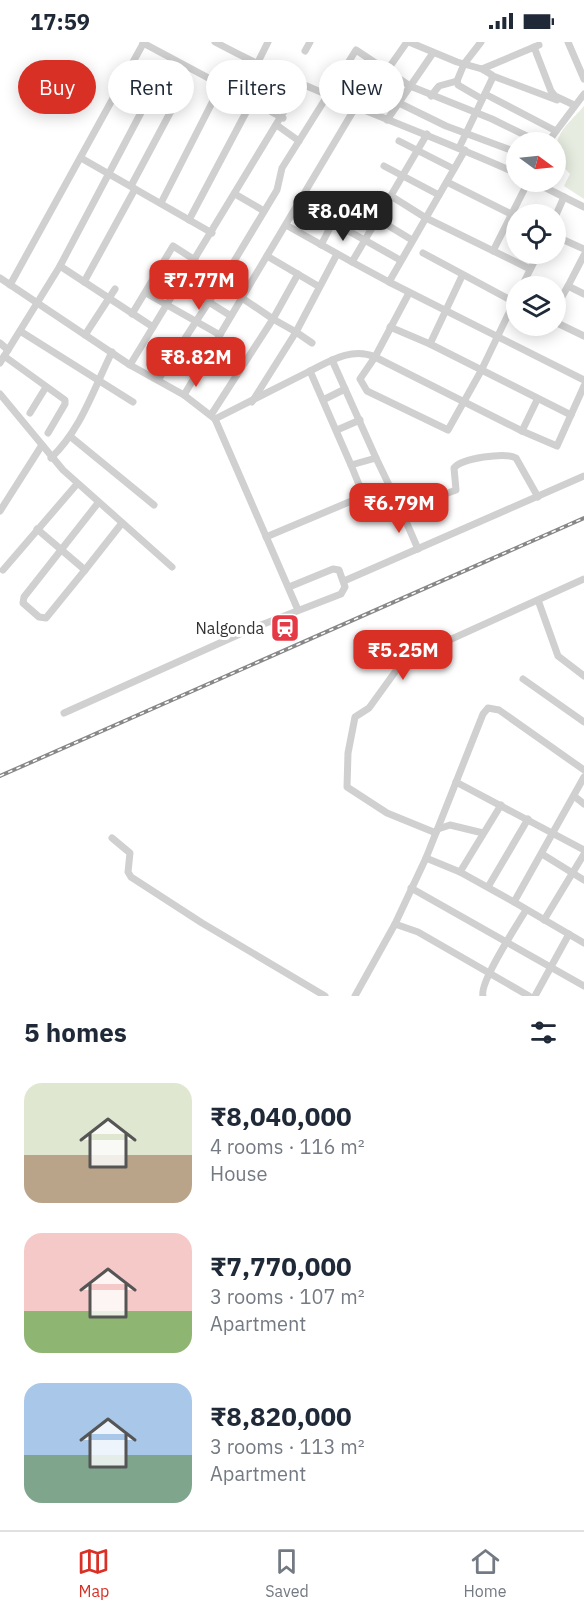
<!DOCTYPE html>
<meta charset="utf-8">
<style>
body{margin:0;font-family:"IBM Plex Sans",sans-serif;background:#f2f2f3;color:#1f2937;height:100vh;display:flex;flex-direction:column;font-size:22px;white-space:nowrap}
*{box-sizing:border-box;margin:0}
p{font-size:20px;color:#747a83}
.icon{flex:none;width:33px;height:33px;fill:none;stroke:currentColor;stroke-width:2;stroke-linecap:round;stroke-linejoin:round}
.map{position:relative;height:954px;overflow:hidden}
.side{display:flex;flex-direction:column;background:#fff;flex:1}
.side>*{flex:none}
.guide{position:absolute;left:18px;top:18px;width:549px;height:54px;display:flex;gap:12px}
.needle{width:39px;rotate:105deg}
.buttons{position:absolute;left:506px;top:90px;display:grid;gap:12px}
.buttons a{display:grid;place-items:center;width:60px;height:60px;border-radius:50%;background:#fff;box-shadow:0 3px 15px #0003;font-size:30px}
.price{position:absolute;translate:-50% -51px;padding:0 14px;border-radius:12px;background:#d93025;color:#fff;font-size:20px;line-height:39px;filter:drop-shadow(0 2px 3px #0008)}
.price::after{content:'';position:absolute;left:50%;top:36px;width:18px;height:14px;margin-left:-9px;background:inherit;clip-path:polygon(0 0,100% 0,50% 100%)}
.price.active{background:#222;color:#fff}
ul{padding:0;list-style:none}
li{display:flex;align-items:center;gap:18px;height:150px;padding:0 24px}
li span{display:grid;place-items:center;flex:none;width:168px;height:120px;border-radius:18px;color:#555}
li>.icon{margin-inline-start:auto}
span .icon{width:72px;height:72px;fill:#fffc;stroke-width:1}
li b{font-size:26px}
h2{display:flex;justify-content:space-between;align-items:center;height:72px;padding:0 24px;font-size:26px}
.tag{padding:0 21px;border-radius:27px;background:#fff;box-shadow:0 3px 15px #0003;font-size:21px;line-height:54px}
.tag.active{background:#d93025;color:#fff}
.status{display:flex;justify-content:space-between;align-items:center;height:42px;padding:0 30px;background:#fff;direction:ltr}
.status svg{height:16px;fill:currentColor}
.dock{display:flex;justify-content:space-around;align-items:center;height:84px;border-top:2px solid #e0e1e3;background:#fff;font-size:16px;color:#747a83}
.dock a{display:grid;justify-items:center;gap:3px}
.dock .active{color:#d93025}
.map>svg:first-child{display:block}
.green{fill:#e6ecdf}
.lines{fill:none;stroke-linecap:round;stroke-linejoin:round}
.street{stroke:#d0d0d0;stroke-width:7}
.rail-casing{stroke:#888;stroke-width:4}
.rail{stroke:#fff;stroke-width:1.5;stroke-dasharray:4.5;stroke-linecap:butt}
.labels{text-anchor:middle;stroke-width:6;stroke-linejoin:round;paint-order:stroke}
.poi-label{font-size:16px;fill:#333;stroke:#fff;text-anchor:end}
</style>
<div class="status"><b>17:59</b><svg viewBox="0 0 49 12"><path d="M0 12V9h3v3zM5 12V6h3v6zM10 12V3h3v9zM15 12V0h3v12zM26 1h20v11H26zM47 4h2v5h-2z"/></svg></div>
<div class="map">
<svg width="584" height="954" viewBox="0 0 584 954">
<rect width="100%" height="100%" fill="#fff"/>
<path class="green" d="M584,64V157L564,144L570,132L555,116C555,89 568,83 584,64Z"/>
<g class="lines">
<g class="street">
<path d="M215,0C312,52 416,86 516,131"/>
<path d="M409,0L457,20L482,27L539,3"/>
<path d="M568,0L584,37"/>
<path d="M143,1L283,76"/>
<path d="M534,5L551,49L555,54L574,63"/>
<path d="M305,9L310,0"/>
<path d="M257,22L268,0"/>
<path d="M130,23L177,50L179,54L131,144"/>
<path d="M493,34L557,58"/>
<path d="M457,39L464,22L481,0"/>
<path d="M457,39L458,43L482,57"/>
<path d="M485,52L556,89"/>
<path d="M431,54L439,44L457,39"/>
<path d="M399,61L446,84L516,110"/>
<path d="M360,67L407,0"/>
<path d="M387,78L433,11"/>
<path d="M278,84L299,99"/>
<path d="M399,99L454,127"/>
<path d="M548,100L584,52"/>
<path d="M459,106L492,37V33L482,27"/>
<path d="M465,108L389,240L584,338"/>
<path d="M81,116L212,191"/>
<path d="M384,124L439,153"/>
<path d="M447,140L511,172"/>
<path d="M534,140L584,165"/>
<path d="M235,152L264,169"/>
<path d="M391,154L426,176L530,227"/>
<path d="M161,161L221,43"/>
<path d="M299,161L400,218"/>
<path d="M361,167L412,198"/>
<path d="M555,175L564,155"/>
<path d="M189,178L252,59"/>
<path d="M286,183L352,220L427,92"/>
<path d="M555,194L584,207"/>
<path d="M321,203L343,161"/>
<path d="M493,209L528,140"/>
<path d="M423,211L516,261"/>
<path d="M584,213L568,244L584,252"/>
<path d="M267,214L318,244"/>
<path d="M352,220L389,240"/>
<path d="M164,221L184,235"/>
<path d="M192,222L273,277L211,373"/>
<path d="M60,224L153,285"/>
<path d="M462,234L430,302L571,373"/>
<path d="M0,236L130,323L184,353L215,377L298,568"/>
<path d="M84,240L135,147"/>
<path d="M180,242L231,274"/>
<path d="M10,243L144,0"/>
<path d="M522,244L538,212"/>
<path d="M146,251L220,293"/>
<path d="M409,251L375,315L522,389"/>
<path d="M555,267L568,244"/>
<path d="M132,272L173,204L195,218"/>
<path d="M555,280L584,294"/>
<path d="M390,285L430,302"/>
<path d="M20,289L133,360"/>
<path d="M85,293L115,247"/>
<path d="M0,301L8,308"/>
<path d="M312,301L296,290L337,212"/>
<path d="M4,314L65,358V362L48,391"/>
<path d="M332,318L376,416"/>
<path d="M0,321L60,224L145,63L116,48"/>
<path d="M130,323L300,43"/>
<path d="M310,329C330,319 352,305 375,315L360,337L367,349L448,388L481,329L516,256"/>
<path d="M158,338L221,241L277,148L282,126L356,8L410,44L492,77L539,100"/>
<path d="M0,352L63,428L172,525"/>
<path d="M184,353L355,66"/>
<path d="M323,358L345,347"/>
<path d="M537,358L522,389L557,404L584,344"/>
<path d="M252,360L296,290L273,277L298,232"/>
<path d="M30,371L46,345"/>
<path d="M215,377L310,329L351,423L376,416L401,468L456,448L454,426C462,416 505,410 516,416L538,455"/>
<path d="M337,388L360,378"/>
<path d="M71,395L154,463"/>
<path d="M51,416C82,386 93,348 112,310"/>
<path d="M401,468L418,507"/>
<path d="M0,469L42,403"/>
<path d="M37,487L85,528L46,576L39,575L23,561L24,555L98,461"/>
<path d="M266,495L361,455L362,450L351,423"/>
<path d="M3,528L77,442"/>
<path d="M85,528L122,481"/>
<path d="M344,539L584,434"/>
<path d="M538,558L558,614L584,634"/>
<path d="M523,637L584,680"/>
<path d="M64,671L251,587L341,552L345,545L339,528L333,527L289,545"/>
<path d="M584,735L514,860L584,901"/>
<path d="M456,740L584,808"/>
<path d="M574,754L584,762"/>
<path d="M438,787L450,783L483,791"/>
<path d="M436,791L387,771L347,745L348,711L355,675L369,666L403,619L584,537"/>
<path d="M112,796L130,811L128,830L131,835L202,881L325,954"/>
<path d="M542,812L584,838"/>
<path d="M426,816L460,830L514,860"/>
<path d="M460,830L501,763"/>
<path d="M488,845L528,777"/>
<path d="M411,846L584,944"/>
<path d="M544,878L584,812"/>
<path d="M395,882L418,890L529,954"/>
<path d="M355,954L395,882L426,816L483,672L488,666L499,668L584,728"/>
<path d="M483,954C479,941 517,883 526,868"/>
<path d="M535,954L569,892"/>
</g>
<g class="rail-casing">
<path id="rail" d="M0,734L584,476"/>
</g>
<use href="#rail" class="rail"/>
</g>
<defs>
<g id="station-square" transform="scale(1.5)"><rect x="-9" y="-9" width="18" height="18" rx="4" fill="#e63946" stroke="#fff"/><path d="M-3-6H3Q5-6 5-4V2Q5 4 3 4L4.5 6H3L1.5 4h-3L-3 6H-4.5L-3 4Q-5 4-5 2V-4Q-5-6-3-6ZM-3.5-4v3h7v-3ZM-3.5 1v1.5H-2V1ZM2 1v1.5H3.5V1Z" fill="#fff"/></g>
</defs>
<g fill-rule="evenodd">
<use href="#station-square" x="285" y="586"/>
</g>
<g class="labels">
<g class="poi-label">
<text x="264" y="592">Nalgonda</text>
</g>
</g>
</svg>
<div class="buttons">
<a><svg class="needle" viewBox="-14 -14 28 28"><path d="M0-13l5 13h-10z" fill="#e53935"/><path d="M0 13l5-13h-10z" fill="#747a83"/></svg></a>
<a><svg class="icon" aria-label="locate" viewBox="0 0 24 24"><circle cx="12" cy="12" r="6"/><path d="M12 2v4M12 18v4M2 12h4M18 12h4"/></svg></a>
<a><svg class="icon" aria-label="layers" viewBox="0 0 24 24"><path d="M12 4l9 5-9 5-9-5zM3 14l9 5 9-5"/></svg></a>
</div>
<b class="price active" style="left:343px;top:200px">₹8.04M</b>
<b class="price" style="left:199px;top:269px">₹7.77M</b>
<b class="price" style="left:196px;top:346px">₹8.82M</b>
<b class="price" style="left:399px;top:492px">₹6.79M</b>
<b class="price" style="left:403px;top:639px">₹5.25M</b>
<div class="guide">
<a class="tag active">Buy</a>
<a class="tag">Rent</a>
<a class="tag">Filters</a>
<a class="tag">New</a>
</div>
</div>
<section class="side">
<h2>5 homes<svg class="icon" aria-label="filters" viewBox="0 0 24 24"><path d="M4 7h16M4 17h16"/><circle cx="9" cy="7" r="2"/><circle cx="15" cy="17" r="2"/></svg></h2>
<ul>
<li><span style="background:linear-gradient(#dfe7d0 60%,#b9a48a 0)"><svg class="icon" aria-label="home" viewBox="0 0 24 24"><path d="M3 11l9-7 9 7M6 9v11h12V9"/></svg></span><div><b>₹8,040,000</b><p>4 rooms · 116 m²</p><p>House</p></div></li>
<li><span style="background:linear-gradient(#f6c9c9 65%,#8fb573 0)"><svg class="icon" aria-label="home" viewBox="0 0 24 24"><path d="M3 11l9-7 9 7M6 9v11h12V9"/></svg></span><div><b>₹7,770,000</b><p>3 rooms · 107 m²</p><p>Apartment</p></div></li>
<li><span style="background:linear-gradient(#a9c7e8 60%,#7fa58c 0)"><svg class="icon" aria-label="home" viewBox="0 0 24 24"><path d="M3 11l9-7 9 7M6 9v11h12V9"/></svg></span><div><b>₹8,820,000</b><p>3 rooms · 113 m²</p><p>Apartment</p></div></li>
</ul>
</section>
<nav class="dock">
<a class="active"><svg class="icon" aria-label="map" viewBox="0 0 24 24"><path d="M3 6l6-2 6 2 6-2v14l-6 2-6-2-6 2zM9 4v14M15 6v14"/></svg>Map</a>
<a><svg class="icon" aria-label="saved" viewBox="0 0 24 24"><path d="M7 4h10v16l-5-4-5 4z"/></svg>Saved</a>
<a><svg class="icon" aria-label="home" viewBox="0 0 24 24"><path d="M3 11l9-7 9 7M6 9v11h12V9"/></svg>Home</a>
</nav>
